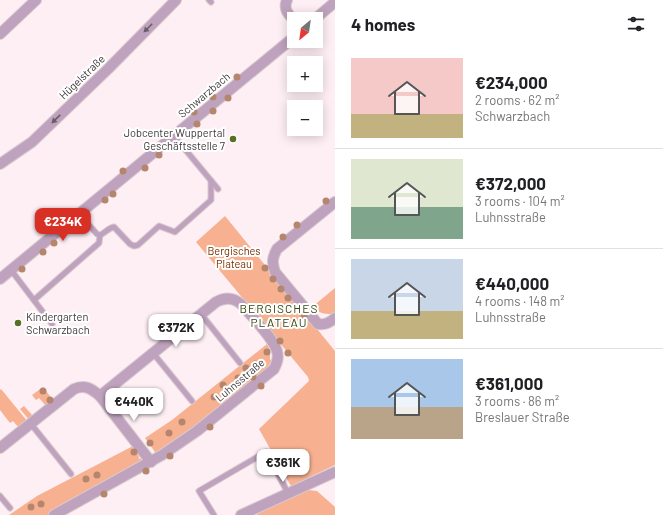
<!DOCTYPE html>
<meta charset="utf-8">
<style>
body{margin:0;font-family:Barlow,sans-serif;background:#f6f6f6;color:#202124;height:100vh;display:flex;flex-direction:column;font-size:15px;white-space:nowrap}
*{box-sizing:border-box;margin:0}
p{font-size:13px;color:#757577}
.icon{flex:none;width:22px;height:22px;fill:none;stroke:currentColor;stroke-width:2;stroke-linecap:round;stroke-linejoin:round}
.map{position:relative;flex:1;overflow:hidden}
.details{display:flex;flex-direction:column;background:#fff;width:328px}
.details>*{flex:none}
.needle{width:26px;rotate:209deg}
.tools{position:absolute;left:287px;top:12px;display:grid;gap:8px}
.tools a{display:grid;place-items:center;width:36px;height:36px;border-radius:0px;background:#fff;box-shadow:0 2px 10px #0003;font-size:20px}
.price{position:absolute;translate:-50% -34px;padding:0 9px;border-radius:8px;background:#fff;color:#222;font-size:13px;line-height:26px;filter:drop-shadow(0 1px 2px #0008)}
.price::after{content:'';position:absolute;left:50%;top:24px;width:12px;height:9px;margin-left:-6px;background:inherit;clip-path:polygon(0 0,100% 0,50% 100%)}
.price.active{background:#d93025;color:#fff}
ul{padding:0;list-style:none}
li{display:flex;align-items:center;gap:12px;height:100px;padding:0 16px}
li+li{border-top:1px solid #e0e0e0}
li span{display:grid;place-items:center;flex:none;width:112px;height:80px;border-radius:0px;color:#555}
li>.icon{margin-inline-start:auto}
span .icon{width:48px;height:48px;fill:#fffc;stroke-width:1}
li b{font-size:17px}
h2{display:flex;justify-content:space-between;align-items:center;height:48px;padding:0 16px;font-size:17px}
main{display:flex;flex:1;min-height:0}
.map>svg:first-child{display:block}
.green{fill:#f8b190}
.lines{fill:none;stroke-linecap:round;stroke-linejoin:round}
.service-casing{stroke:#d8cacf;stroke-width:7}
.minor-casing{stroke:#d8cacf;stroke-width:12}
.tertiary-casing{stroke:#d8cacf;stroke-width:12}
.service{stroke:#bfa2bd;stroke-width:5}
.minor{stroke:#bfa2bd;stroke-width:10}
.tertiary{stroke:#bfa2bd;stroke-width:10}
.tree{fill:#b5866e}
.oneway{fill:#6b5d68}
.poi-dot{fill:#587021;stroke:#fff;stroke-width:1.5}
.labels{text-anchor:middle;stroke-width:4;stroke-linejoin:round;paint-order:stroke}
.street-label{font-size:11px;fill:#3e383a;stroke:#fff}
.poi-label{font-size:11px;fill:#3e383a;stroke:#fff;text-anchor:end}
.park-label{font-size:11px;fill:#793001;stroke:#fff}
.neighbourhood-label{font-size:12px;letter-spacing:1px;fill:#374710;stroke:#fff}
</style>
<main>
<div class="map">
<svg width="335" height="515" viewBox="0 0 335 515">
<rect width="100%" height="100%" fill="#feeff4"/>
<g class="green">
<path d="M225,216L335,351V465L291,486L259,429L309,381L308,377L196,242Z"/>
<path d="M335,288V314C326,314 319,314 312,307Z"/>
<path d="M267,344L270,350V360L272,359L267,369L195,428L158,452H155L145,438L172,420Z"/>
<path d="M43,387L53,400L46,406L39,398L36,400L32,395Z"/>
<path d="M1,389L28,422L20,429L13,421L10,423L0,410V390Z"/>
<path d="M24,406L34,417L30,421L20,409Z"/>
<path d="M133,446L138,452L139,459L142,458L141,461L138,466L48,515H9L37,496Z"/>
<path d="M308,490L317,491L335,507V515H257L258,512Z"/>
</g>
<g class="lines">
<g class="service-casing">
<g id="service">
<path d="M209,0L211,2"/>
<path d="M174,136L218,189"/>
<path d="M79,214L97,234L100,235C105,233 108,228 114,227L130,244L134,246L138,245L159,226L175,232L211,200V181"/>
<path d="M11,270L52,324"/>
<path d="M34,300L99,243L100,235"/>
<path d="M201,314L240,363"/>
<path d="M153,353L192,401"/>
<path d="M31,424L71,474"/>
<path d="M0,496L10,508"/>
<path d="M214,515L199,491L266,452L288,493"/>
</g>
</g>
<g class="minor-casing">
<g id="minor">
<path d="M287,0C283,9 288,14 294,20"/>
<path d="M0,34L36,0"/>
<path d="M0,164L32,142L108,69L176,0"/>
<path d="M335,202L277,249C272,258 272,263 275,272L318,324C325,325 329,323 335,318"/>
<path d="M100,396L151,462"/>
<path d="M0,448L74,389C85,384 92,389 100,396L216,302C225,297 233,297 241,304C251,316 272,336 277,351C279,358 277,363 274,369L197,431L162,455L54,515"/>
<path d="M241,515L335,472"/>
</g>
</g>
<g class="tertiary-casing">
<g id="tertiary">
<path d="M315,19L335,2"/>
<path d="M0,279L294,37"/>
</g>
</g>
<use href="#service" class="service"/>
<use href="#minor" class="minor"/>
<use href="#tertiary" class="tertiary"/>
</g>
<g class="tree">
<circle cx="237" cy="77" r="3.5"/>
<circle cx="213" cy="97" r="3.5"/>
<circle cx="228" cy="98" r="3.5"/>
<circle cx="213" cy="111" r="3.5"/>
<circle cx="194" cy="112" r="3.5"/>
<circle cx="197" cy="124" r="3.5"/>
<circle cx="169" cy="147" r="3.5"/>
<circle cx="159" cy="155" r="3.5"/>
<circle cx="145" cy="168" r="3.5"/>
<circle cx="123" cy="171" r="3.5"/>
<circle cx="113" cy="194" r="3.5"/>
<circle cx="105" cy="200" r="3.5"/>
<circle cx="326" cy="201" r="3.5"/>
<circle cx="297" cy="225" r="3.5"/>
<circle cx="283" cy="237" r="3.5"/>
<circle cx="54" cy="243" r="3.5"/>
<circle cx="43" cy="252" r="3.5"/>
<circle cx="265" cy="268" r="3.5"/>
<circle cx="22" cy="269" r="3.5"/>
<circle cx="273" cy="279" r="3.5"/>
<circle cx="281" cy="289" r="3.5"/>
<circle cx="288" cy="298" r="3.5"/>
<circle cx="296" cy="308" r="3.5"/>
<circle cx="255" cy="311" r="3.5"/>
<circle cx="304" cy="317" r="3.5"/>
<circle cx="280" cy="341" r="3.5"/>
<circle cx="267" cy="352" r="3.5"/>
<circle cx="288" cy="353" r="3.5"/>
<circle cx="255" cy="364" r="3.5"/>
<circle cx="246" cy="368" r="3.5"/>
<circle cx="253" cy="377" r="3.5"/>
<circle cx="238" cy="378" r="3.5"/>
<circle cx="223" cy="385" r="3.5"/>
<circle cx="261" cy="386" r="3.5"/>
<circle cx="43" cy="391" r="3.5"/>
<circle cx="214" cy="397" r="3.5"/>
<circle cx="50" cy="400" r="3.5"/>
<circle cx="182" cy="422" r="3.5"/>
<circle cx="210" cy="427" r="3.5"/>
<circle cx="169" cy="433" r="3.5"/>
<circle cx="150" cy="443" r="3.5"/>
<circle cx="134" cy="452" r="3.5"/>
<circle cx="170" cy="456" r="3.5"/>
<circle cx="146" cy="471" r="3.5"/>
<circle cx="97" cy="475" r="3.5"/>
<circle cx="86" cy="479" r="3.5"/>
<circle cx="104" cy="494" r="3.5"/>
<circle cx="41" cy="504" r="3.5"/>
<circle cx="31" cy="507" r="3.5"/>
</g>
<defs><path id="oneway-solid" d="M-6-.8H1V-3.2L6.5 0L1 3.2V.8H-6Z"/></defs>
<g class="oneway">
<use href="#oneway-solid" transform="translate(148 28) rotate(135)"/>
<use href="#oneway-solid" transform="translate(56 119) rotate(136)"/>
</g>
<g class="poi-dot">
<circle cx="233" cy="139" r="4"/>
<circle cx="18" cy="323" r="4"/>
</g>
<g class="labels">
<g class="street-label">
<text transform="translate(82 77) rotate(-44)" y="4">Hügelstraße</text>
<text transform="translate(204 95) rotate(-40)" y="4">Schwarzbach</text>
<text transform="translate(240 380) rotate(-40)" y="4">Luhnsstraße</text>
</g>
<g class="poi-label">
<text x="225" y="137">Jobcenter Wuppertal<tspan x="225" dy="13">Geschäftsstelle 7</tspan></text>
<text x="26" y="321" text-anchor="start">Kindergarten<tspan x="26" dy="13">Schwarzbach</tspan></text>
</g>
<g class="park-label">
<text x="234" y="255">Bergisches<tspan x="234" dy="13">Plateau</tspan></text>
</g>
<g class="neighbourhood-label">
<text x="279" y="313">BERGISCHES<tspan x="279" dy="14">PLATEAU</tspan></text>
</g>
</g>
</svg>
<div class="tools">
<a><svg class="needle" viewBox="-14 -14 28 28"><path d="M0-13l5 13h-10z" fill="#e53935"/><path d="M0 13l5-13h-10z" fill="#757577"/></svg></a>
<a>+</a>
<a>−</a>
</div>
<b class="price active" style="left:63px;top:242px">€234K</b>
<b class="price" style="left:176px;top:348px">€372K</b>
<b class="price" style="left:134px;top:422px">€440K</b>
<b class="price" style="left:283px;top:483px">€361K</b>
</div>
<section class="details">
<h2>4 homes<svg class="icon" aria-label="filters" viewBox="0 0 24 24"><path d="M4 7h16M4 17h16"/><circle cx="9" cy="7" r="2"/><circle cx="15" cy="17" r="2"/></svg></h2>
<ul>
<li><span style="background:linear-gradient(#f6c9c9 70%,#c2b280 0)"><svg class="icon" aria-label="home" viewBox="0 0 24 24"><path d="M3 11l9-7 9 7M6 9v11h12V9"/></svg></span><div><b>€234,000</b><p>2 rooms · 62 m²</p><p>Schwarzbach</p></div></li>
<li><span style="background:linear-gradient(#dfe7d0 60%,#7fa58c 0)"><svg class="icon" aria-label="home" viewBox="0 0 24 24"><path d="M3 11l9-7 9 7M6 9v11h12V9"/></svg></span><div><b>€372,000</b><p>3 rooms · 104 m²</p><p>Luhnsstraße</p></div></li>
<li><span style="background:linear-gradient(#c9d6e8 65%,#c2b280 0)"><svg class="icon" aria-label="home" viewBox="0 0 24 24"><path d="M3 11l9-7 9 7M6 9v11h12V9"/></svg></span><div><b>€440,000</b><p>4 rooms · 148 m²</p><p>Luhnsstraße</p></div></li>
<li><span style="background:linear-gradient(#a9c7e8 60%,#b9a48a 0)"><svg class="icon" aria-label="home" viewBox="0 0 24 24"><path d="M3 11l9-7 9 7M6 9v11h12V9"/></svg></span><div><b>€361,000</b><p>3 rooms · 86 m²</p><p>Breslauer Straße</p></div></li>
</ul>
</section>
</main>
